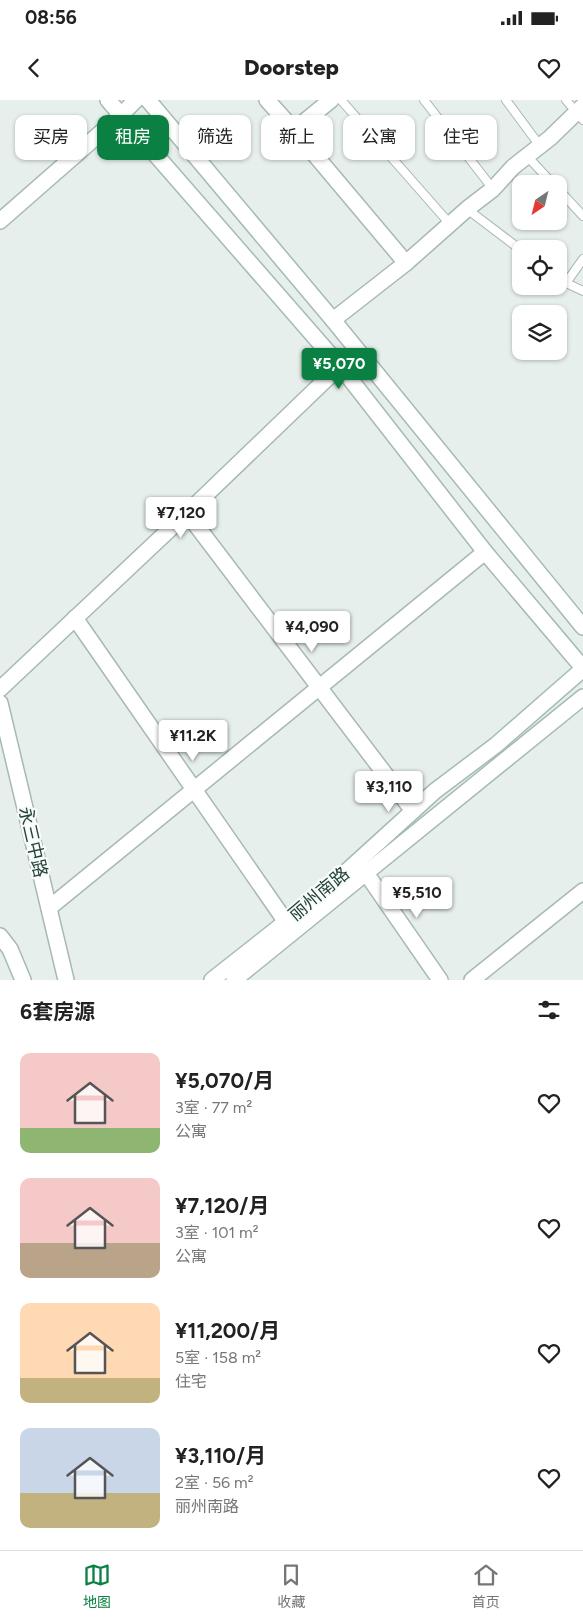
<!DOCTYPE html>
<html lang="zh">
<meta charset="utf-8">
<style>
body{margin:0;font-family:Figtree,"Noto Sans SC",sans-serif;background:#f2f2f2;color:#222;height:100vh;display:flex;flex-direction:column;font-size:19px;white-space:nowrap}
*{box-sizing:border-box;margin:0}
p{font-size:16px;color:#767676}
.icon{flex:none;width:28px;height:28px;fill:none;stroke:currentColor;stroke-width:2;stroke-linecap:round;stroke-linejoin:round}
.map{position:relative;height:880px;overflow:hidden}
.details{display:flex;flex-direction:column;background:#fff;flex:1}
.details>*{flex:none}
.top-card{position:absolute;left:15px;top:15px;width:554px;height:45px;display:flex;gap:10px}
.needle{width:32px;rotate:215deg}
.controls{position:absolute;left:512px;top:75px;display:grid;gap:10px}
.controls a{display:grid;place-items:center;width:55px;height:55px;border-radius:10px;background:#fff;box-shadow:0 1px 4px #0004;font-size:25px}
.price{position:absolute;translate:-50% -42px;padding:0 11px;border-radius:5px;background:#fff;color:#222;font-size:16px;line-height:32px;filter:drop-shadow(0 1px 2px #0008)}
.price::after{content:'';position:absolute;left:50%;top:30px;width:15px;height:11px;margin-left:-8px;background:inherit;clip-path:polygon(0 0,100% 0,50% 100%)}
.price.selected{background:#0b8043;color:#fff}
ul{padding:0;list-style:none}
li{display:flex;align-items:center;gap:15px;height:125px;padding:0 20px}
li span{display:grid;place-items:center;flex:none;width:140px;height:100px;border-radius:10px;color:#555}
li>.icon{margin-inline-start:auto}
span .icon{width:60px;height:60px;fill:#fffc;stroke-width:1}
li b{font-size:21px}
h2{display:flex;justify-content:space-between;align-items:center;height:60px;padding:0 20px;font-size:21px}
.tag{padding:0 18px;border-radius:10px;background:#fff;box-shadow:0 1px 4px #0004;font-size:18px;line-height:45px}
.tag.selected{background:#0b8043;color:#fff}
.status{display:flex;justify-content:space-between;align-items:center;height:35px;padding:0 25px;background:#fff;direction:ltr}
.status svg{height:14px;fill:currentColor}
header{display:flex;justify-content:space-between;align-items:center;height:65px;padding:0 20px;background:#fff;font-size:22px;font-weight:800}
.tab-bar{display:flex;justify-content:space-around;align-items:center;height:70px;border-top:1px solid #e0e0e0;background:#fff;font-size:14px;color:#767676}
.tab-bar a{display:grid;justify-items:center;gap:2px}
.tab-bar .selected{color:#0b8043}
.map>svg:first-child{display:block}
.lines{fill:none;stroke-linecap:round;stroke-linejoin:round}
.lane-casing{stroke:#a8b8b2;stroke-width:10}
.street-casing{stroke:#a8b8b2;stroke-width:18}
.secondary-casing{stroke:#a4bbb3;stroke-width:18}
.lane{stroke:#fff;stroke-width:8}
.street{stroke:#fff;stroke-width:15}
.secondary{stroke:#fff;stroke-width:15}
.labels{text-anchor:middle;stroke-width:4.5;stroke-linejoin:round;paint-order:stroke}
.street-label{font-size:18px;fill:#24423a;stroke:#f7fbf9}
</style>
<div class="status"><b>08:56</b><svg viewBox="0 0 49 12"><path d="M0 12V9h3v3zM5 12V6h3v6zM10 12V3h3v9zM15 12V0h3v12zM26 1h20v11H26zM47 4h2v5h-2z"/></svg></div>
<header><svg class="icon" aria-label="back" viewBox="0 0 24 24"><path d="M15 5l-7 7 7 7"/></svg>Doorstep<svg class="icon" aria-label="heart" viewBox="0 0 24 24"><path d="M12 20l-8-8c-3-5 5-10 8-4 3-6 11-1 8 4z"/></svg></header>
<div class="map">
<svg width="583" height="880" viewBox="0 0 583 880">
<rect width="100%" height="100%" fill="#e6efeb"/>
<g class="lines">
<g class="lane-casing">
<g id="lane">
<path d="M341,0L450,124"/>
<path d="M424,0L493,89"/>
<path d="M506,0L540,46"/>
<path d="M566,0L583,20"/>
<path d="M527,56L553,84"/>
<path d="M559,90L583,116"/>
<path d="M467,109L521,150"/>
<path d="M559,178L566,183L583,191"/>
<path d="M566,183L583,159"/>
</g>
</g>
<g class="street-casing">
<g id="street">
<path d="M267,0L294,30"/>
<path d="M331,0L294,30L406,163"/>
<path d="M0,121L121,15L136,0"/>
<path d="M333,220L406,163L467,109L493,89L513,67L550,38L583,6"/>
<path d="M187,413L413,711"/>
<path d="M75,518L286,822"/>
<path d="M0,589L187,413L340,266"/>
<path d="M0,603L66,880"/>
<path d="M366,773L440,880"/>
<path d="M49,808L485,452"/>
<path d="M0,836L10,849L23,880"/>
<path d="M472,880L583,791"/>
</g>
</g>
<g class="secondary-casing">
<g id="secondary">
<path d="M108,0L340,266L485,452L583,568"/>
<path d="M148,0L333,220L583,527"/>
<path d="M212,880L325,791L435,691L496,645L583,569"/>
<path d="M234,880L583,597"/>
</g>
</g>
<use href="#lane" class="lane"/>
<use href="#street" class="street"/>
<use href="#secondary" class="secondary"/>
</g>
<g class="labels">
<g class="street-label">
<text transform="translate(33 742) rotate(77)" y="6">永三中路</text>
<text transform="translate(319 794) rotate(-40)" y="6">丽州南路</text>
</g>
</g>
</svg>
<div class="controls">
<a><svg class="needle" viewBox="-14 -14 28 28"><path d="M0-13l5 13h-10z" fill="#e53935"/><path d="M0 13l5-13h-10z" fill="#767676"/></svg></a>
<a><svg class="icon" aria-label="locate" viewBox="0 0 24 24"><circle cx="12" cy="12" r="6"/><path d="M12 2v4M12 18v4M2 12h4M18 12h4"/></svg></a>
<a><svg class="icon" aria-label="layers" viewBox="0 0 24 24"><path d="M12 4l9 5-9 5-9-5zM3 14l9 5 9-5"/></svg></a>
</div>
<b class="price selected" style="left:339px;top:290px">¥5,070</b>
<b class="price" style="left:181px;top:439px">¥7,120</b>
<b class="price" style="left:312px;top:553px">¥4,090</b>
<b class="price" style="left:193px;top:662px">¥11.2K</b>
<b class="price" style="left:389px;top:713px">¥3,110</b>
<b class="price" style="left:417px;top:819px">¥5,510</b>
<div class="top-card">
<a class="tag">买房</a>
<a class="tag selected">租房</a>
<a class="tag">筛选</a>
<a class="tag">新上</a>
<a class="tag">公寓</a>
<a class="tag">住宅</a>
</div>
</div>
<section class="details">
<h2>6套房源<svg class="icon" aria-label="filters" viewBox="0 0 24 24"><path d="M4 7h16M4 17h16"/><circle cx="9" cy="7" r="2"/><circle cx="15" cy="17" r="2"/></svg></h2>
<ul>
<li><span style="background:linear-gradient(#f6c9c9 75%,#8fb573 0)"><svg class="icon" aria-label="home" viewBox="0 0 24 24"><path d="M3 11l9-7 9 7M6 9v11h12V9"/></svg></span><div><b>¥5,070/月</b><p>3室 · 77 m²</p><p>公寓</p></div><svg class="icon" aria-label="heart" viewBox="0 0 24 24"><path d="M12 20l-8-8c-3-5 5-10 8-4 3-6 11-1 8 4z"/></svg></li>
<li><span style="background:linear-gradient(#f6c9c9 65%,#b9a48a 0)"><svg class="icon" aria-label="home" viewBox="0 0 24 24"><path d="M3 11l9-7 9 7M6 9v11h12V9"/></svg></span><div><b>¥7,120/月</b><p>3室 · 101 m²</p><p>公寓</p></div><svg class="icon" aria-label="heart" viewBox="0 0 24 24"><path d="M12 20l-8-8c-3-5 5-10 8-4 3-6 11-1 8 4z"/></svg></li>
<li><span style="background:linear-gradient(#ffd9b3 75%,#c2b280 0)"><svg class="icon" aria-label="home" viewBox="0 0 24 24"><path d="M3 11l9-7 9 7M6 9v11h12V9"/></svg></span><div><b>¥11,200/月</b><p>5室 · 158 m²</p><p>住宅</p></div><svg class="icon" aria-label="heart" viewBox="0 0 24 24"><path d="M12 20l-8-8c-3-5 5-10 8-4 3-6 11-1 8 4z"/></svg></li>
<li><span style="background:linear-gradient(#c9d6e8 65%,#c2b280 0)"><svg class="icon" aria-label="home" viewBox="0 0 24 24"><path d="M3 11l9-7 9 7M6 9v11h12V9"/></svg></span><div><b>¥3,110/月</b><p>2室 · 56 m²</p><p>丽州南路</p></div><svg class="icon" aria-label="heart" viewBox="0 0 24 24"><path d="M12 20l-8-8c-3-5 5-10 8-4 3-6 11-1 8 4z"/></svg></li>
</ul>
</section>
<nav class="tab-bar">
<a class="selected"><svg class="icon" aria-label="map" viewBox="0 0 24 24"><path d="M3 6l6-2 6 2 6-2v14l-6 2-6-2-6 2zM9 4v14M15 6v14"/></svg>地图</a>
<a><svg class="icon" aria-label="saved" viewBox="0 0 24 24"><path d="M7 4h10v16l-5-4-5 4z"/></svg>收藏</a>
<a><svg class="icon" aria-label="home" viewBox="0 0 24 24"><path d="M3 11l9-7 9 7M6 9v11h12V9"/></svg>首页</a>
</nav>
